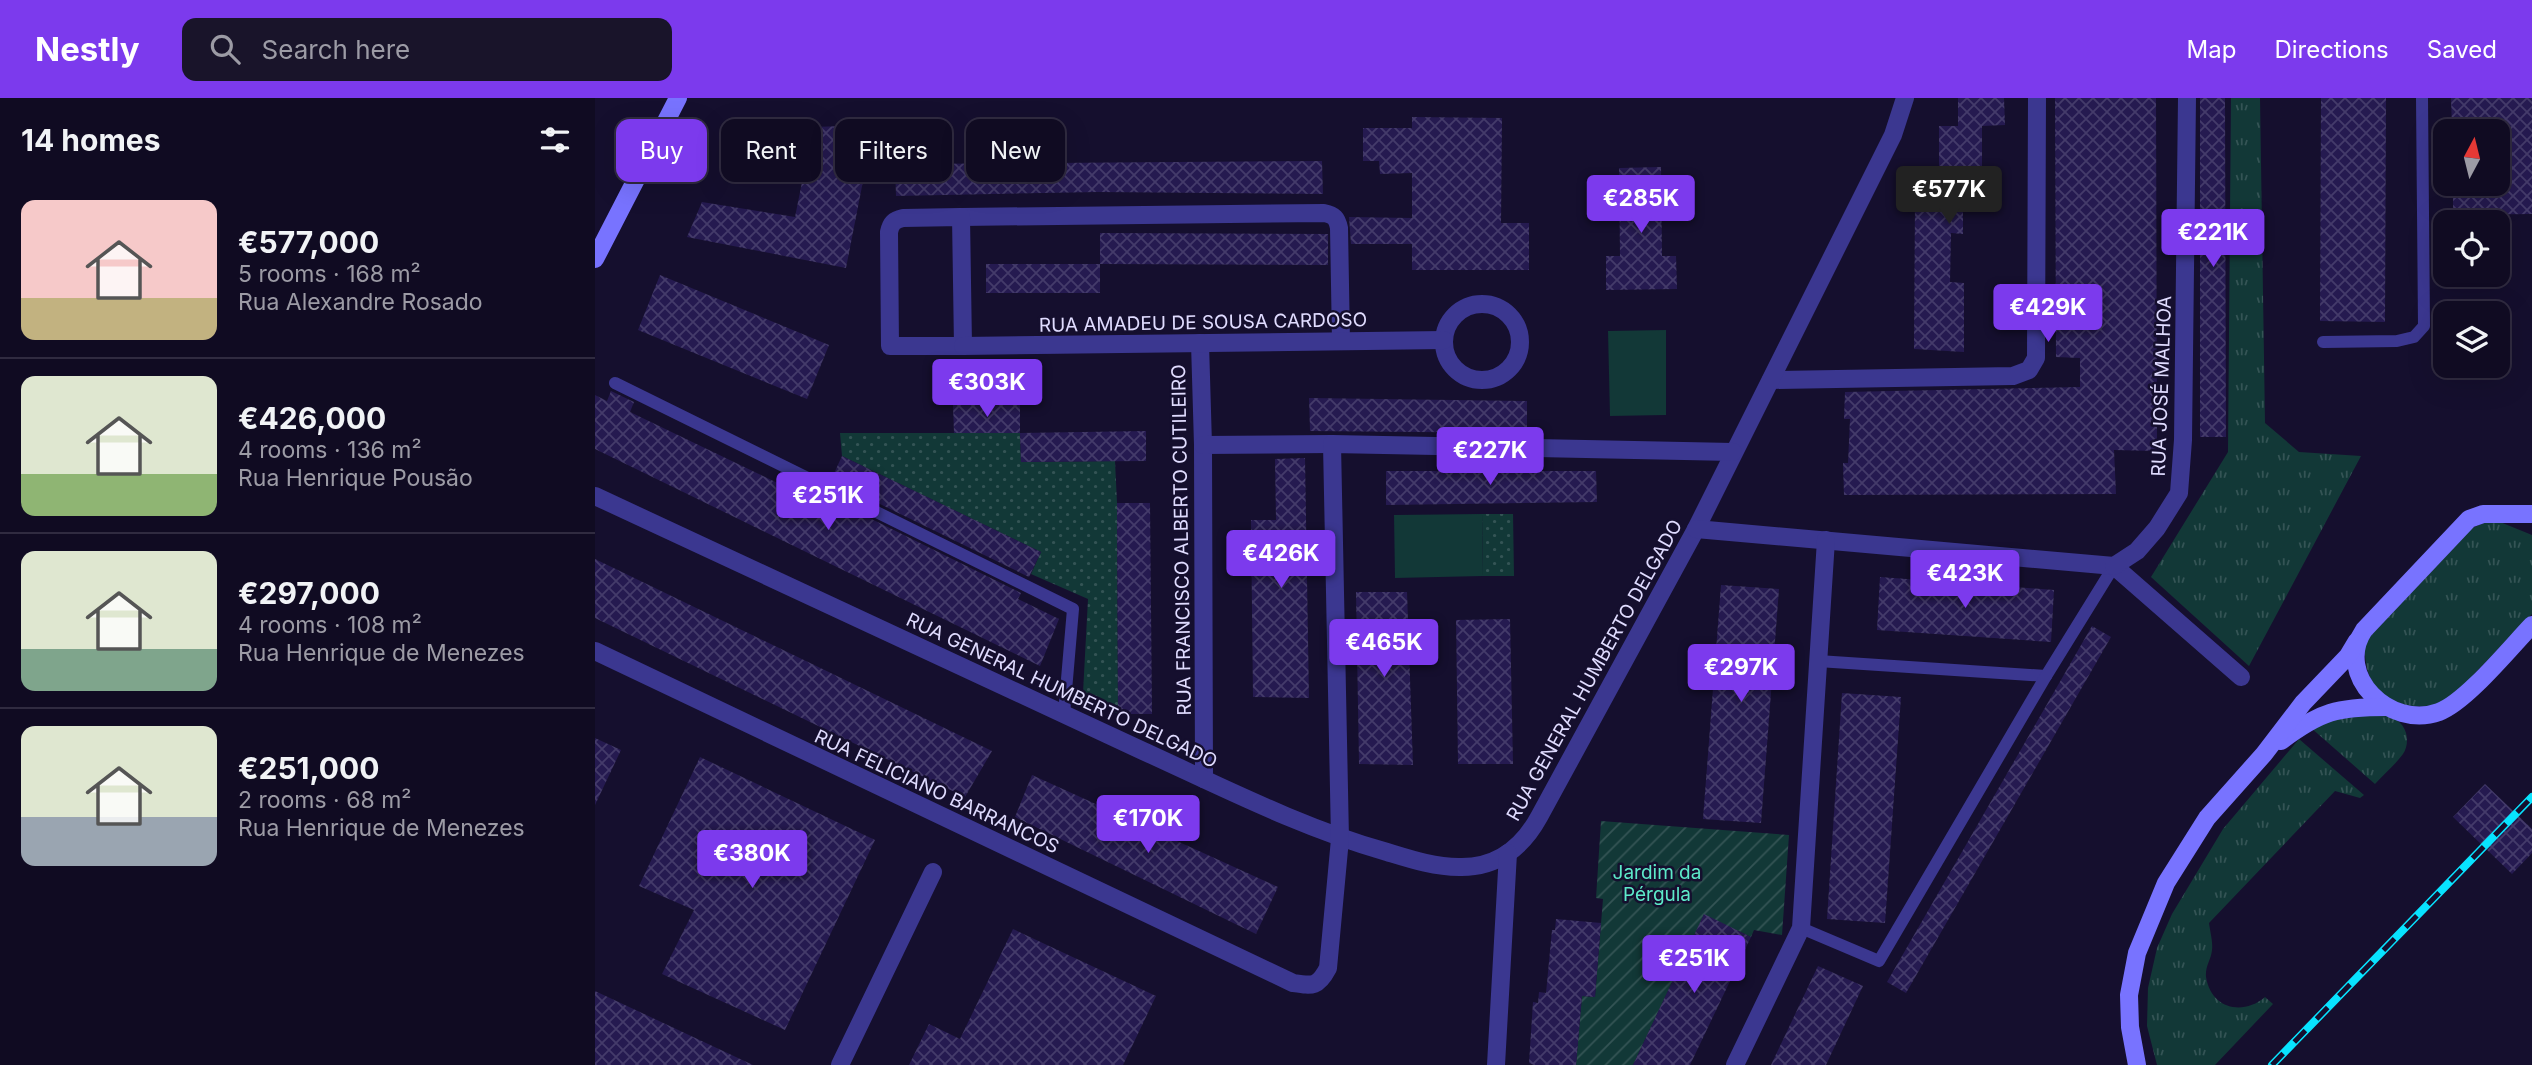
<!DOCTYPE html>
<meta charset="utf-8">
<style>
body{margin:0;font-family:Inter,sans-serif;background:#19142a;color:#f1f3f6;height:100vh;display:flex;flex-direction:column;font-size:26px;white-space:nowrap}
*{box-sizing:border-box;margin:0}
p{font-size:23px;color:#9c9ba5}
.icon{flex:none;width:38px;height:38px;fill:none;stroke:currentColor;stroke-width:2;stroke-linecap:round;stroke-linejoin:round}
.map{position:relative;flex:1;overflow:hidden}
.drawer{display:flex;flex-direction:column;background:#100b22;width:595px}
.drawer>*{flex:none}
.hud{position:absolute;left:21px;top:21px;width:665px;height:63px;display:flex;gap:14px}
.needle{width:46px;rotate:7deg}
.buttons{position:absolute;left:1838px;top:21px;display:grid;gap:14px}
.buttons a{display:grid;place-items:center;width:77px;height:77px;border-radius:14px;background:#100b22;box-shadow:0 7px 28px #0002,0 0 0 2px #302b40;font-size:35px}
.price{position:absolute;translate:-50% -60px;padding:0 16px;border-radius:7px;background:#7c3aed;color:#fff;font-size:23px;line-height:46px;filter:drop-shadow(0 2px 4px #0008)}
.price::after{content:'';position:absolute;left:50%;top:42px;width:21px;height:16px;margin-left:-10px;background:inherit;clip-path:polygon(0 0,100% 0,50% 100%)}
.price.selected{background:#222;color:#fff}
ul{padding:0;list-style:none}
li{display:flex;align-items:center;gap:21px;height:175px;padding:0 21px}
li+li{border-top:2px solid #302b40}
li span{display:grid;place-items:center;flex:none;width:196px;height:140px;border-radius:14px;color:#555}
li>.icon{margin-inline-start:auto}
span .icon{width:84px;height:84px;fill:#fffc;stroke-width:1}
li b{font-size:30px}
h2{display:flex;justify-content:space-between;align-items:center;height:84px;padding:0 21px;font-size:30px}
.chip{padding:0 24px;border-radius:14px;background:#100b22;box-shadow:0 7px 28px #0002,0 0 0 2px #302b40;font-size:24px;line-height:63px}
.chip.selected{background:#7c3aed;color:#fff}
header{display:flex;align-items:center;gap:42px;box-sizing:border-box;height:98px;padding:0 35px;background:#7c3aed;color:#fff}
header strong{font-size:33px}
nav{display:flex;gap:38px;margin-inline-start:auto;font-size:24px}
.search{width:490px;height:63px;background:#19142a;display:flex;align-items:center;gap:18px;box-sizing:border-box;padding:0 24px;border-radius:14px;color:#9c9ba5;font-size:26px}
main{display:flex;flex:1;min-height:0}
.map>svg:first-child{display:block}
.grass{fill:url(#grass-tufts)}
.park{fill:url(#park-dots)}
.garden{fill:url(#garden-furrows)}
.pitch{fill:#123837}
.building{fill:url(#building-cross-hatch)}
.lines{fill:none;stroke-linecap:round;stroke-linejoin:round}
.lane{stroke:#3b3790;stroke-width:12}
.street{stroke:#3b3790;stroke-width:18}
.secondary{stroke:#7873ff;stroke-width:18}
.rail-casing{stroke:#08e3ff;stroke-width:8}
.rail{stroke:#150f2e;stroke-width:5;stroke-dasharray:16;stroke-linecap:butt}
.labels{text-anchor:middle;stroke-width:5;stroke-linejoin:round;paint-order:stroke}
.street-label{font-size:19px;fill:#e0dcff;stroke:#150f2e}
.park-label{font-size:19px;fill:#5deac9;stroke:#150f2e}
</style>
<header>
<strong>Nestly</strong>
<div class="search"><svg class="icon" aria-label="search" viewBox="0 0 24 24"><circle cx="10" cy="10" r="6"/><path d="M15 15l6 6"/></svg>Search here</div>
<nav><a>Map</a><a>Directions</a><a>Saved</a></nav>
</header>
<main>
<section class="drawer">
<h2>14 homes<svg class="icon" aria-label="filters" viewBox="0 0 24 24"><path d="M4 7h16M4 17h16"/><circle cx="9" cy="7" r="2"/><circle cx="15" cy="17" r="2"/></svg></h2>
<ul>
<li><span style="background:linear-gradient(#f6c9c9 70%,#c2b280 0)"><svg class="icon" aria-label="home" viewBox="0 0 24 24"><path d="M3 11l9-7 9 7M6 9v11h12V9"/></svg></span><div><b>€577,000</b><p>5 rooms · 168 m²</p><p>Rua Alexandre Rosado</p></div></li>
<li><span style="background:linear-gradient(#dfe7d0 70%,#8fb573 0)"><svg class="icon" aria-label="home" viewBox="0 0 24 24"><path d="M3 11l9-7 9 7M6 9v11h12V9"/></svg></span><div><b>€426,000</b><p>4 rooms · 136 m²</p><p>Rua Henrique Pousão</p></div></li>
<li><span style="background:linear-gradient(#dfe7d0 70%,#7fa58c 0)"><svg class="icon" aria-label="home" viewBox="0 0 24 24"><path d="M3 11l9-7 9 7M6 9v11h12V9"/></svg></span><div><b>€297,000</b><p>4 rooms · 108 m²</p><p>Rua Henrique de Menezes</p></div></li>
<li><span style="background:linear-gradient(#dfe7d0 65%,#9aa5b1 0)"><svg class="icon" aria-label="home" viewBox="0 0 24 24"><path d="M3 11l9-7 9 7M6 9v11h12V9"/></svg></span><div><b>€251,000</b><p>2 rooms · 68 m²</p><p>Rua Henrique de Menezes</p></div></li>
</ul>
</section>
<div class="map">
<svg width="1937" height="967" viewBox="0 0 1937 967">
<defs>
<pattern id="grass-tufts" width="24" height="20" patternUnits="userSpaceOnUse" patternTransform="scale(1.75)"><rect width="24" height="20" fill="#123837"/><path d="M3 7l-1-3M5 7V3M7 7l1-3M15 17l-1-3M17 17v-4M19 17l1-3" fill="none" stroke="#345455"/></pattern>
<pattern id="park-dots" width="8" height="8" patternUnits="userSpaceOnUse" patternTransform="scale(1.75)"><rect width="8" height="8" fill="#123837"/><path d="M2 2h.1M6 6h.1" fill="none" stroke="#345455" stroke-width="1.8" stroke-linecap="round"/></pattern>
<pattern id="garden-furrows" width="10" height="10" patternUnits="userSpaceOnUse" patternTransform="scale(1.75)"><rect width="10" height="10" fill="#123837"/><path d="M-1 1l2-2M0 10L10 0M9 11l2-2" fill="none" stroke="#345455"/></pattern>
<pattern id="building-cross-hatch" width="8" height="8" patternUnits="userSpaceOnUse" patternTransform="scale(1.75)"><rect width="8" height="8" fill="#251a50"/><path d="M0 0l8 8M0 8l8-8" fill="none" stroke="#443b6a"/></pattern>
</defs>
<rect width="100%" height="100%" fill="#150f2e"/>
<g class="grass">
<path d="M1636,0H1665L1670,325L1704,354L1766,358L1654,568L1556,479L1633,354Z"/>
<path d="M1905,424L1937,437V516C1918,535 1900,555 1881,574C1873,583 1864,594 1854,601C1836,611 1811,611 1793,600C1773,587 1769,566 1770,544L1877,430L1889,425Z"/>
<path d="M1756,615C1775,616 1804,612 1811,635C1813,642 1812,650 1808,656C1800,667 1789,676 1780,686L1715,629Z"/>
<path d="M1704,641L1769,697L1765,700L1740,693L1614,825C1615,833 1618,844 1617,852C1616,862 1610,868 1611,879C1616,911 1648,918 1670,899L1678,906L1620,967H1562L1552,928L1553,890L1562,850L1577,816L1628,731Z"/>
</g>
<g class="park">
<path d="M245,335H425L426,364L520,363L522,405L523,616L488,595L493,501L436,476L446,454L247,358Z"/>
<path d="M887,416H918L919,478H888Z"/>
</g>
<path class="garden" d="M1006,723L1194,737L1187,837L1159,832L1156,839L1109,817L1038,967H981L987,898L1000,899L1008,801L1001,800Z"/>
<g class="pitch">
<path d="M1071,232V317L1015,318L1013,233Z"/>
<path d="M887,416L888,478L800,480L799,417Z"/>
</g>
<g class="building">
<path d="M1363,0H1409L1410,27L1387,28V107L1368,106V136L1356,135L1355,184L1369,185V254L1319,251L1320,105L1344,106V28H1363Z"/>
<path d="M1460,0H1561L1562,353L1519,352L1521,396L1249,397L1248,365H1253L1255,321H1249L1250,294L1485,289V260L1461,259Z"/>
<path d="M1605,0H1630L1631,339H1605Z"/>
<path d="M1726,0H1791L1790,224L1725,223Z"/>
<path d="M1856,0H1937V116L1858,117V86H1902V33H1857Z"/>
<path d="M817,19L907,20L906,125H934V172H817V146H756L754,119L817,120V75L785,76L784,63H768V30H817Z"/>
<path d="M279,27L251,170L92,139L107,104L200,119L218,29Z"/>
<path d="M727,63L728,96L503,94L301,98L300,66Z"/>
<path d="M1066,69L1067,158H1081L1082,191L1011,192V158H1025L1024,70Z"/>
<path d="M505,135L733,136V167L505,166Z"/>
<rect x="391" y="166" width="114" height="29"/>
<path d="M65,177L234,247L212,301L43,232Z"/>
<path d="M16,293L39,304L35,314L224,405L228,397L426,495L423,501L464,521L445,568L0,351V297L12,303Z"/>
<path d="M714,300L932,303V335L715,333Z"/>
<path d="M425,306V335H359L358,307Z"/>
<path d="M551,333V363L426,364L425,335Z"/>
<path d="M247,358L446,454L434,479L236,382Z"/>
<path d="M710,360L714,600L658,599L656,422H681L680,361Z"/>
<path d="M791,373H1001L1002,404L791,407Z"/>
<path d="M522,405H555L557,616H523Z"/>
<path d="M0,461L397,653L370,699L0,520Z"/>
<path d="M1285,479L1459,492L1456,544L1282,532Z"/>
<path d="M1126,487L1184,491L1166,725L1108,721Z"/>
<path d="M761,494H812L818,667L764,666Z"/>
<path d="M915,521L918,666H863L861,522Z"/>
<path d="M1497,528L1516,539L1311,895L1292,884Z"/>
<path d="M1247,595L1306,599L1290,825L1232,821Z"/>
<path d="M0,640L26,652L0,707Z"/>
<path d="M105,659L280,742L190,932L67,876L99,812L44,788Z"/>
<path d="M437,677L683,789L661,836L420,719Z"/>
<path d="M1890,686L1937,731V755L1917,776L1858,719Z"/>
<path d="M1109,816L1156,839L1095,967H1038Z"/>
<path d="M961,821L1006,825L1000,899L987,898L981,967H939L934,965L938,904L943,905L944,894L951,895L957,832H960Z"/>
<path d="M418,831L561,898L528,967H314L334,926L365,941Z"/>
<path d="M1223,868L1268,888L1231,967H1176Z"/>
<path d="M0,893L158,967H0Z"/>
</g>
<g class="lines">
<g class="lane">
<path d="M1728,244L1802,243L1819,239L1829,228L1827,0"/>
<path d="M20,285L478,511L469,616"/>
<path d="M1223,563L1451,578"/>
<path d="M1206,830L1284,863L1451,578L1519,468"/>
</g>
<g class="street">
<path d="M366,119L729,115C739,117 742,120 744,130L746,243"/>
<path d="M366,119L368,248H295L294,134C296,125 299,122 308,120Z"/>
<circle cx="887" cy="244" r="38"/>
<path d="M605,245L608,347L609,681"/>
<path d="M368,248L849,242"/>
<path d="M1176,282L1418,278L1434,272L1441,260L1442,0"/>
<path d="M608,347L737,346"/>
<path d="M0,398C182,483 365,568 548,653C627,689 707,730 792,754C815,761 839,769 864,769C901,770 927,750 944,719L1101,431L1298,37L1310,0"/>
<path d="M1101,431L1519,468L1646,579"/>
<path d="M1519,468L1542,453L1562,430L1584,395L1588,342L1592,0"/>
<path d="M0,553L698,885C718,888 723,889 733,870L745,741L737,346L1138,354"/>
<path d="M245,967L338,774"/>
<path d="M901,967L913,755"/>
<path d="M1140,967L1206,830L1231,442"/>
</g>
<g class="secondary">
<path d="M0,161L83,0"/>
<path d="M1937,416H1888L1874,421L1769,532C1739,577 1795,632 1844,614C1871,604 1915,550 1937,527"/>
<path d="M1686,643C1726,613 1742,609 1792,609"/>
<path d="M1542,967L1535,929L1534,897L1542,855L1571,785L1612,720L1669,656L1708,605L1753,558L1762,543"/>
</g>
<g class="rail-casing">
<path id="rail" d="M1677,967L1937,699"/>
</g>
<use href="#rail" class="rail"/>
</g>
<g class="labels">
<g class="street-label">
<text transform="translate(608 224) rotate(-1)" y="7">RUA AMADEU DE SOUSA CARDOSO</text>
<text transform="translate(1566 288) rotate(-88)" y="7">RUA JOSÉ MALHOA</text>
<text transform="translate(586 442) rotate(-91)" y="7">RUA FRANCISCO ALBERTO CUTILEIRO</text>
<text transform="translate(999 572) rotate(-61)" y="7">RUA GENERAL HUMBERTO DELGADO</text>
<text transform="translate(467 592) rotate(25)" y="7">RUA GENERAL HUMBERTO DELGADO</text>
<text transform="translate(342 693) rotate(25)" y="7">RUA FELICIANO BARRANCOS</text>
</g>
<g class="park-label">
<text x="1062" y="781">Jardim da<tspan x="1062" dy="22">Pérgula</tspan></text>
</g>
</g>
</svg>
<div class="buttons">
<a><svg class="needle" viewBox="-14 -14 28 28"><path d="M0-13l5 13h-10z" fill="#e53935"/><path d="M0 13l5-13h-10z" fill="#9c9ba5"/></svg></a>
<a><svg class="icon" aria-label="locate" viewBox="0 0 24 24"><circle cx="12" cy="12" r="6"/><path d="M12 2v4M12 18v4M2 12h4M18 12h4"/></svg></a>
<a><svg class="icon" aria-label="layers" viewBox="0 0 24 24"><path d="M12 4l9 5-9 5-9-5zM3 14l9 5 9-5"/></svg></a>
</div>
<b class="price selected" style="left:1354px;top:128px">€577K</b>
<b class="price" style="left:1046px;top:137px">€285K</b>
<b class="price" style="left:1618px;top:171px">€221K</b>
<b class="price" style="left:1453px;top:246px">€429K</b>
<b class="price" style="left:392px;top:321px">€303K</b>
<b class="price" style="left:895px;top:389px">€227K</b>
<b class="price" style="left:233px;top:434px">€251K</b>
<b class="price" style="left:686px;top:492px">€426K</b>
<b class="price" style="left:1370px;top:512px">€423K</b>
<b class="price" style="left:789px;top:581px">€465K</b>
<b class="price" style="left:1146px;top:606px">€297K</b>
<b class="price" style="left:553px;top:757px">€170K</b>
<b class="price" style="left:157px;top:792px">€380K</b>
<b class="price" style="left:1099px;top:897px">€251K</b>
<div class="hud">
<a class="chip selected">Buy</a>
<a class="chip">Rent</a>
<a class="chip">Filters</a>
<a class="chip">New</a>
</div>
</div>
</main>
